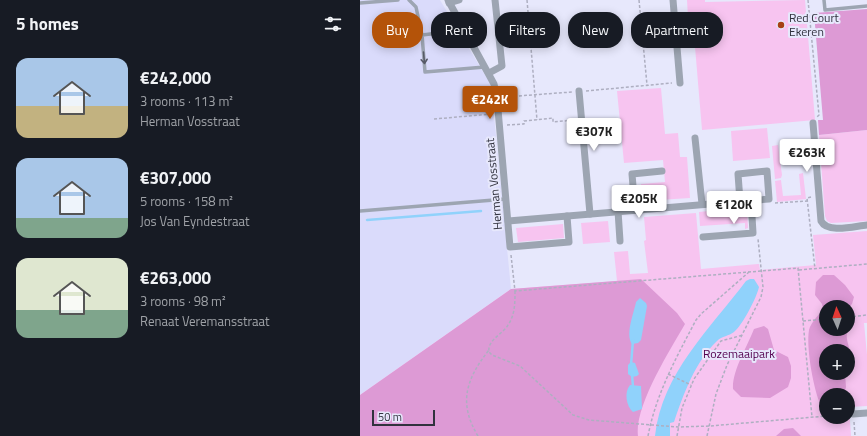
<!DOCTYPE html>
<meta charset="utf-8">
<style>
body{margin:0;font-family:"Titillium Web",sans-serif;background:#20242c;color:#f1f3f6;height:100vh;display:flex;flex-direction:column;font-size:15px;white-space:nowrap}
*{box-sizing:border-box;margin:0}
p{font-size:13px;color:#9ea1a6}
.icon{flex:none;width:22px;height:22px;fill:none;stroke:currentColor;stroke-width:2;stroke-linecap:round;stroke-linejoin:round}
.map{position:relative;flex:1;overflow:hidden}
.side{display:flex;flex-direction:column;background:#171b24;width:360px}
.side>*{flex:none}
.top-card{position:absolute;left:12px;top:12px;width:380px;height:36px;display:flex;gap:8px}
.needle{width:26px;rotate:357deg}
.controls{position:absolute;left:459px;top:300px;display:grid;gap:8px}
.controls a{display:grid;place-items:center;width:36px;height:36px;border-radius:50%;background:#171b24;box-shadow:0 2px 10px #0003;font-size:20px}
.scale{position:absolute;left:12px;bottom:10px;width:63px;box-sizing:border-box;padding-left:4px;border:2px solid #31323e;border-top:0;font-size:11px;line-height:14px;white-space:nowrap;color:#31323e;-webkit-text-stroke:3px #e7e8fc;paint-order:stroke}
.price{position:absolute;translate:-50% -34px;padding:0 9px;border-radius:4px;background:#fff;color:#222;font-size:13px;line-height:26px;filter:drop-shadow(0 1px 2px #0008)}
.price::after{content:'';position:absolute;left:50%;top:24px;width:12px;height:9px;margin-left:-6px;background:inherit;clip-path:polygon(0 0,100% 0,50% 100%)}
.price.active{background:#b45309;color:#fff}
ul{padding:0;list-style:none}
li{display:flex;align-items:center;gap:12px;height:100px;padding:0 16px}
li span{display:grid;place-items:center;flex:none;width:112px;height:80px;border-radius:12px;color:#555}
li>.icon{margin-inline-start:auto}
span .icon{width:48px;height:48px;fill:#fffc;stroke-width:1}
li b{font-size:17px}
h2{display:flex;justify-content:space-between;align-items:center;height:48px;padding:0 16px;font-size:17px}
.chip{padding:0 14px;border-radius:16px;background:#171b24;box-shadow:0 2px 10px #0003;font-size:14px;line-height:36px}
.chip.active{background:#b45309;color:#fff}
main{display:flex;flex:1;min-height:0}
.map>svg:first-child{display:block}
.built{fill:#dadbfb}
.green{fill:#f7c4f0;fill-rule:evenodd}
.forest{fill:#dd9ad5}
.water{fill:#90d2fb}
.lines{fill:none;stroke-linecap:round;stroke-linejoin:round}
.stream{stroke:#90d2fb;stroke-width:2.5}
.path{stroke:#aeafc1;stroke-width:1.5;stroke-dasharray:3 2;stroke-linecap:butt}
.service{stroke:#9da5b2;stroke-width:3.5}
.minor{stroke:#9da5b2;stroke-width:7}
.oneway{stroke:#575a67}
.poi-dot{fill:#a64114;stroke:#e7e8fc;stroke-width:1.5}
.labels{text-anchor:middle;stroke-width:4;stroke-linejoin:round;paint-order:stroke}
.poi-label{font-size:12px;fill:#31323e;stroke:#e7e8fc;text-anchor:start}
.street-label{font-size:12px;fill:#31323e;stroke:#e7e8fc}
.park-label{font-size:12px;fill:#53004f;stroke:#e7e8fc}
</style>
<main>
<section class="side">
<h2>5 homes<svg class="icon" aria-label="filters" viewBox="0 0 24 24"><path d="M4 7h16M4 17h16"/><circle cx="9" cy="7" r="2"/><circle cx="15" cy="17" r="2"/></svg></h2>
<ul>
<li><span style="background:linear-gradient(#a9c7e8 60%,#c2b280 0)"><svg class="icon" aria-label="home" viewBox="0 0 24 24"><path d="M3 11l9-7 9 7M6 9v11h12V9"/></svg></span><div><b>€242,000</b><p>3 rooms · 113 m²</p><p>Herman Vosstraat</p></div></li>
<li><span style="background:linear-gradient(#a9c7e8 75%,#7fa58c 0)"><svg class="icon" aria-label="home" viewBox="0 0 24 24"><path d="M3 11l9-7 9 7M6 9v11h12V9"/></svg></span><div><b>€307,000</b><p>5 rooms · 158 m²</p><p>Jos Van Eyndestraat</p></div></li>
<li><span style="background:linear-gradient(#dfe7d0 65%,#7fa58c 0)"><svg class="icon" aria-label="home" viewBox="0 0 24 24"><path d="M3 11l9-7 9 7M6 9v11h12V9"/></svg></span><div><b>€263,000</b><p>3 rooms · 98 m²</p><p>Renaat Veremansstraat</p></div></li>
</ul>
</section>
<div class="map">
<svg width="507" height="436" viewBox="0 0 507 436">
<rect width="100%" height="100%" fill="#e7e8fc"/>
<path class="built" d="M0,0H80L131,85L151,289L0,395Z"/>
<g class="green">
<path d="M327,0H345V2L445,0L455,120L342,130L334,35H329Z"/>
<path d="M301,88L305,134L318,133L320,157H327L330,198L283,201L281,184L305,182L303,160L264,163L257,91Z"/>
<path d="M407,128L410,158L373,161L371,131Z"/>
<path d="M507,130V221L471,223L467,221L465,216L459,135Z"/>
<path d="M418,145L422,175L421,178L415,179L412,146Z"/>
<path d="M443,173L446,199L417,202L415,181L421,180L423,196L441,195L439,174Z"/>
<path d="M387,208L388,228L385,229V223L340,226L339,212L349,211L350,215L375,213V209Z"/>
<path d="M336,213L341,269L398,264H399L400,270L456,265L453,235L507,231V323H504L507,355V406L489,407L491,436H0V395L151,289L257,281L254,252L268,251L270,274L288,273L284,241L286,240L284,217ZM466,307H488V329H466ZM466,351H488V373H466ZM466,395H488V417H466Z"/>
<path d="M248,221L250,242L223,244L221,223Z"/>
<path d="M203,224L204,238L158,242L156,228Z"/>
</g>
<g class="forest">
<path d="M507,9V130L459,135L458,120H463L454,13Z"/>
<path d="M463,275H474L485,285L494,297L492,304L488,308V307H466V329H488C483,343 495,349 488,366V351H466V373H485L486,387L484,395H466V403L459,401C453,385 446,347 449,330C451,322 459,315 463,309L462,304L455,295L456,282Z"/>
<path d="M281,279L317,313L325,324C310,350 274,407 278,436H0V395L151,289Z"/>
<path d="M404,326L408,329L414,350L428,357L431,366V378L428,387L410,398L381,397L373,389C372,371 387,347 394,329Z"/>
<path d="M433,428L441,436H416L424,429Z"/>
</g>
<g class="water">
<path d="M390,279H394L399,287C397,297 382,326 374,332C369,336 362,336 357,341C335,362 324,393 314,422L310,423V436H295C302,373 350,329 386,281Z"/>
<path d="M280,298L286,303L287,306L281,340L278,343L272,344C265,334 274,313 276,302Z"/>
<path d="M271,362L275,363L279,374L277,376L272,377L268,374V365Z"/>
<path d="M270,385L281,386L282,409L273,412C266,406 264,392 270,385Z"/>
</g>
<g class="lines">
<g class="stream">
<path d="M7,220L121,211"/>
<path d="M271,365L273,340"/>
<path d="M272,374L273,387"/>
</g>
<g class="path">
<path d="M167,0L177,120"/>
<path d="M279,0L287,85"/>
<path d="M448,0L459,115L457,117"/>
<path d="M226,91L312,83"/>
<path d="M144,97L212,92"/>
<path d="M74,119L132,114"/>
<path d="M147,125L164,124V121L193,118V122L214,120"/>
<path d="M451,197L447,198L455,269"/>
<path d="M415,203L447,201"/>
<path d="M151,255L155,291L438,268L452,417"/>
<path d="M439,270L507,264"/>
<path d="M155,291C155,303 155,315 148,325C143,334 127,340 129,352L132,355L160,366L213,415L229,420L318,427L350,426L466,416"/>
<path d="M488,317L507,315"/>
<path d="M443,321L466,319"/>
<path d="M308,374L331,385"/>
<path d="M494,422L495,436"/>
<path d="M118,436C98,403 106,379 129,350"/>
<path d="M288,436C296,394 316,358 336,320L341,314L389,272"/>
<path d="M317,436L322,408L334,379L361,341L383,335"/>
<path d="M347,436L356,394L367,365L401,297L403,287L398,239"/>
</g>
<g class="service">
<path d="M49,0L56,7L62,35"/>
<path d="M464,0L465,10L507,6"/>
<path d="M0,3L38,0"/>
<path d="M104,30L62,35L65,72L125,67"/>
<path d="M0,211L146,199"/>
</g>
<g class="minor">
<path d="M88,0L134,84L137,98L150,247L209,242L207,216"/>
<path d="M313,0L320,83"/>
<path d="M89,3L99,0"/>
<path d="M129,73L142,66L135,0"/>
<path d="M219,91L230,214"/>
<path d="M453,123L461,221C468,234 495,226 507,225"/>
<path d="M335,138L342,204"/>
<path d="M275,210L272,174L302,171"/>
<path d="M258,211L260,241"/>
<path d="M148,221C235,213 322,206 409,199L407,171L378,174L380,201"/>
<path d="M343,237L393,233L391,200"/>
<path d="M493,414L507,413"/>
</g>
</g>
<defs><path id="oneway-shaft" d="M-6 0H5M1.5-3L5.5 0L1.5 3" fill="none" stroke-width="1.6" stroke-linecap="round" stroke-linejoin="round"/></defs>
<use class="oneway" href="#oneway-shaft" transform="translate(64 58) rotate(85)"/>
<circle class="poi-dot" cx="421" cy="25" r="4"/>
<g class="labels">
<g class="poi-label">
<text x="429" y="22">Red Court<tspan x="429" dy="14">Ekeren</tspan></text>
</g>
<g class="street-label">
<text transform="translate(134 184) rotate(-95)" y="4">Herman Vosstraat</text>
</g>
<g class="park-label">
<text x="379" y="358">Rozemaaipark</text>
</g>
</g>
</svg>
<div class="controls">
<a><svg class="needle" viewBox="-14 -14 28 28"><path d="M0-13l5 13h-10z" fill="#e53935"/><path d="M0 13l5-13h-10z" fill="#9ea1a6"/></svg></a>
<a>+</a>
<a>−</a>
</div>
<div class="scale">50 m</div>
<b class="price active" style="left:130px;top:120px">€242K</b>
<b class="price" style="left:234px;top:152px">€307K</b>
<b class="price" style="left:447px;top:173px">€263K</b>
<b class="price" style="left:279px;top:219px">€205K</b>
<b class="price" style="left:374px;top:225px">€120K</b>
<div class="top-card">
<a class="chip active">Buy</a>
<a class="chip">Rent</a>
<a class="chip">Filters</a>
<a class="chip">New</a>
<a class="chip">Apartment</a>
</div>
</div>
</main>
